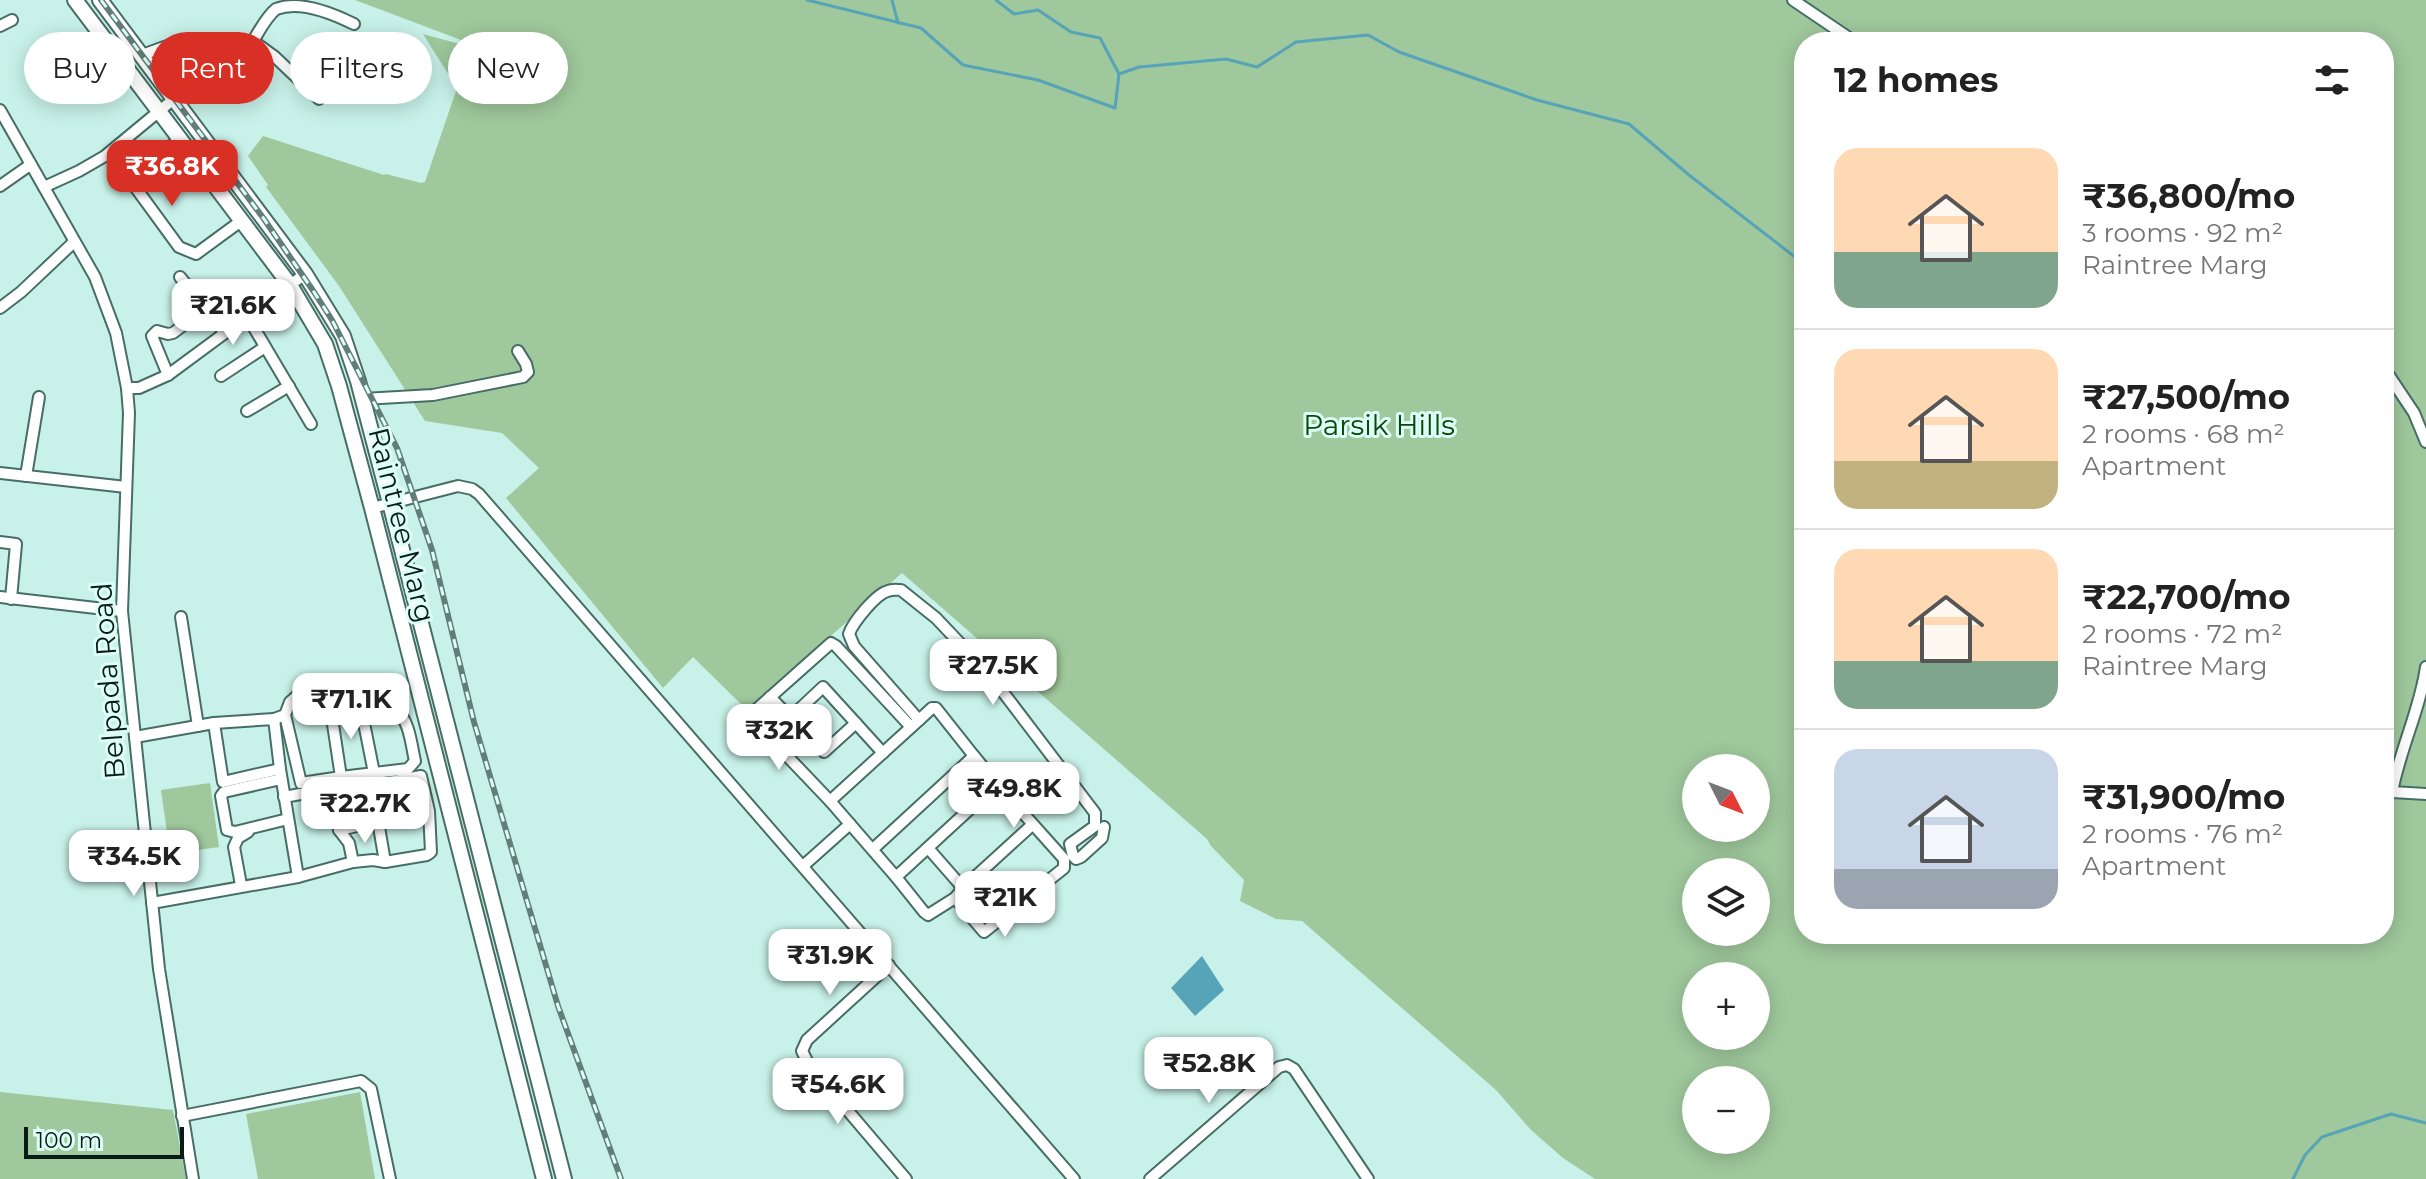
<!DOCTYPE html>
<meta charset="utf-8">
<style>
body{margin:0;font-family:Montserrat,sans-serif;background:#f6f6f6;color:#222;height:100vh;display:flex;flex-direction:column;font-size:30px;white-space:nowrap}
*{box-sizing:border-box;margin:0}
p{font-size:26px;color:#767676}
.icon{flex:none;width:44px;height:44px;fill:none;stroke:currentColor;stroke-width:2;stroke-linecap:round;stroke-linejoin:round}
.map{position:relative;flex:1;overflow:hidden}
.drawer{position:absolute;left:1794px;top:32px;width:600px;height:912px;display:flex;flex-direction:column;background:#fff;border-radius:32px;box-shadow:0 4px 20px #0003}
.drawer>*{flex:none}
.guide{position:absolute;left:24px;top:32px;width:760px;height:72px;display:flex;gap:16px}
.needle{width:52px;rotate:132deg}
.buttons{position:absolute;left:1682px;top:754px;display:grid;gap:16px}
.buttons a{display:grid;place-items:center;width:88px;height:88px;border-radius:50%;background:#fff;box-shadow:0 4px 20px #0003;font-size:40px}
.scale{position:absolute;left:24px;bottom:20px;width:160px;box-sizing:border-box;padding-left:8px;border:4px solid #0a1a17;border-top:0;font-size:22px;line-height:28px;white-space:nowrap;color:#0a1a17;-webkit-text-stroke:6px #dcfef6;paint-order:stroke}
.price{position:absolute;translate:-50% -68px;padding:0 18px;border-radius:16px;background:#fff;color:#222;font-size:26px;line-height:52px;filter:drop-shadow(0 2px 4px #0008)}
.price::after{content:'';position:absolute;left:50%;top:48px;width:24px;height:18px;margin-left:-12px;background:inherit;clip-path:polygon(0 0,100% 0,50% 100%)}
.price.on{background:#d93025;color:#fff}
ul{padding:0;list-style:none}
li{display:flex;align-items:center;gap:24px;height:200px;padding:0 40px}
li+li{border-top:2px solid #e0e0e0}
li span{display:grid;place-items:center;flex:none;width:224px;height:160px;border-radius:24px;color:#555}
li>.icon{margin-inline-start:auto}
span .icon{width:96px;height:96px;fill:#fffc;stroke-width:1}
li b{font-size:34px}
h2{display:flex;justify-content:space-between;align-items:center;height:96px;padding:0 40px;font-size:34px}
.tag{padding:0 28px;border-radius:36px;background:#fff;box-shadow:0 4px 20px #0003;font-size:28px;line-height:72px}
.tag.on{background:#d93025;color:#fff}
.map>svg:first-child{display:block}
.green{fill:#9fc89c;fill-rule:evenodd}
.water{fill:#57a3b8}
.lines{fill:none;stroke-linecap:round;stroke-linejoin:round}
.stream{stroke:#57a3b8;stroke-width:3}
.minor-casing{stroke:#476e66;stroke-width:14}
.major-casing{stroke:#476e66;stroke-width:18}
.minor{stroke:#fff;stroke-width:10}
.major{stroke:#fff;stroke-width:14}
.rail-casing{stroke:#627e79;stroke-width:6}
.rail{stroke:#dcfef6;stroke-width:3;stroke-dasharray:9;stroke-linecap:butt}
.labels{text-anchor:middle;stroke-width:6;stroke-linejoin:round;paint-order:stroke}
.park-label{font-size:28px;fill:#084909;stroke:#dcfef6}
.street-label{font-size:28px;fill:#0a1a17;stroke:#dcfef6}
</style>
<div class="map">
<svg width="2426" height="1179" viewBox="0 0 2426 1179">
<rect width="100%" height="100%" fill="#c8f2e9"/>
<g class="green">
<path d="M355,0H2426V1179H1595L1563,1158L1531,1130L1496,1090L1302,921L1276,919L1240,901L1244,880L1211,846L1207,839L902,573L747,710L693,657L663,688L506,498L539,468L502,433L425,421L339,286L266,187L268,185L248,156L263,136L384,175L386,174L421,183L425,182L457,88L423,34L467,46L469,43ZM1804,42H2384V934H1804ZM1696,768H1756V828H1696ZM1696,872H1756V932H1696ZM1696,976H1756V1036H1696ZM1696,1080H1756V1140H1696Z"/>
<path d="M210,783L219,847L170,854L161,790Z"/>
<path d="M0,1092L173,1110L186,1179H0Z"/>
<path d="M360,1092L375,1179H258L246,1114Z"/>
</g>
<path class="water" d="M1202,956L1224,990L1195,1016L1171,988Z"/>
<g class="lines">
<g class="stream">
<path d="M807,0L921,28L963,65L1038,80L1115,108L1119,74L1139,67L1226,59L1257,67L1296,42L1368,35L1399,52L1537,100L1629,124L1689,175L1804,264"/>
<path d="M892,0L898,23"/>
<path d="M996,0L1014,14L1038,10L1071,32L1100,38L1119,74"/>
<path d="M2293,1179L2305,1155L2322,1137L2391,1114L2426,1123"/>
</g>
<g class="minor-casing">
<g id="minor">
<path d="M1793,0L1855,42"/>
<path d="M0,26L12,20"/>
<path d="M253,41C260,30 266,17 276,9C299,0 332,13 354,24"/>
<path d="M142,55L178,42L253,41L275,57L319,99"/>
<path d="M0,110L95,277L116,333L127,388L129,413L122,611L159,969L193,1179"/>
<path d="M180,139L141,168L133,178V184L179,247L196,254L241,221"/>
<path d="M0,186L30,165"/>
<path d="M44,187L79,171L105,156L175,98"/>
<path d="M180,277L225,333"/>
<path d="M0,308L21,292L74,242"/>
<path d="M247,316L311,424"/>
<path d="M2384,368L2414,413L2426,442"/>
<path d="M168,375L152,336L157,331L168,334L173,333L205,309"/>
<path d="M221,376L265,347"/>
<path d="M127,388H139L168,375L305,274"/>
<path d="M363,399L433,395L523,377L528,372L526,364L518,351"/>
<path d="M247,411L289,386"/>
<path d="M0,473L126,487"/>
<path d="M26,476L39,397"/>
<path d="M372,508L458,486L472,489L479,494L1074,1179"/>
<path d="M0,542L16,544L11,599"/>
<path d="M0,597L122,611"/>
<path d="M181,617L198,726"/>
<path d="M2426,667C2420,710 2400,749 2392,792L2426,794"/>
<path d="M770,697L824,752L856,723"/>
<path d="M329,698L396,709C410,722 411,744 415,761L408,769L341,777"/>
<path d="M360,703L374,773"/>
<path d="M790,718L823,687L883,753"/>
<path d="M274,719L285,715L290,702L298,695L329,698L341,777L301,783L285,715"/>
<path d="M919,720L932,708H936L974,756"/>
<path d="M214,723L223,782L280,769"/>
<path d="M135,737L214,723L274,719L280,769L298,877"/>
<path d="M281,779L224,792L221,796L227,830L235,832L288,819"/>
<path d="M332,793L339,830L349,843L353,862"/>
<path d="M830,801L919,720L854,646L849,634C853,622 876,594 888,591C892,589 897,590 901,590L936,618L990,675L1095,813V826L1070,844L1073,856L1076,859L1081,857L1102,838L1104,827"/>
<path d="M378,821L385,862"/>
<path d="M339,830L406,815"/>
<path d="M928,848L963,888"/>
<path d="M873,849L974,756L997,784L896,877L830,801L749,716L831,643L836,646L911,727"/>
<path d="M803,866L850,824"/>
<path d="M896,877L924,912L928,915L955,898L963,888L1032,825"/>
<path d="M241,885L234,847L238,838L248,832"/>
<path d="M955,898L984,932L1064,868V859L997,784"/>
<path d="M152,903L298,877L353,862L373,860L385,862L427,855L431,852L429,811L421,776L332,793L328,789L284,797"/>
<path d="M889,965L807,1040L802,1051L809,1065L906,1179"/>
<path d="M182,1116L361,1081L371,1089L390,1179"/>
<path d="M1150,1179L1279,1067L1287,1065L1294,1069L1368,1179"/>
</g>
</g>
<g class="major-casing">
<g id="major">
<path d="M75,0L290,285L325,344L339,386L372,508L544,1179"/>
<path d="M100,0L305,274L343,336L358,381L390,503L564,1179"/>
</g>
</g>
<use href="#minor" class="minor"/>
<use href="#major" class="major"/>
<g class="rail-casing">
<path id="rail" d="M101,0L264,219L314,292L332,320L397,448L432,550L474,722L558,1006L621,1179"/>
</g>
<use href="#rail" class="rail"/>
</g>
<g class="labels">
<g class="park-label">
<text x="1379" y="435">Parsik Hills</text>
</g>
<g class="street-label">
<text transform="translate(402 525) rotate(76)" y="10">Raintree Marg</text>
<text transform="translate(108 681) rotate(-94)" y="10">Belpada Road</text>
</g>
</g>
</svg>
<div class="buttons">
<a><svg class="needle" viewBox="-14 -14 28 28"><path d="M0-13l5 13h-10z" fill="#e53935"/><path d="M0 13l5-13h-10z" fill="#767676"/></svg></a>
<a><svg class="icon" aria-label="layers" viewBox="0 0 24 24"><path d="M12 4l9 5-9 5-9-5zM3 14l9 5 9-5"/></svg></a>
<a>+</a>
<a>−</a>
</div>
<div class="scale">100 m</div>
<b class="price on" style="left:172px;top:208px">₹36.8K</b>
<b class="price" style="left:233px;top:347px">₹21.6K</b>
<b class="price" style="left:993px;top:707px">₹27.5K</b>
<b class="price" style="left:351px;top:741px">₹71.1K</b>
<b class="price" style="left:779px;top:772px">₹32K</b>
<b class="price" style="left:1014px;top:830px">₹49.8K</b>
<b class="price" style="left:365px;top:845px">₹22.7K</b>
<b class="price" style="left:134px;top:898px">₹34.5K</b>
<b class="price" style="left:1005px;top:939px">₹21K</b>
<b class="price" style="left:830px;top:997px">₹31.9K</b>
<b class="price" style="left:1209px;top:1105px">₹52.8K</b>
<b class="price" style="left:838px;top:1126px">₹54.6K</b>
<div class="guide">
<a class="tag">Buy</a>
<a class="tag on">Rent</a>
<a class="tag">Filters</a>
<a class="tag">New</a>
</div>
<section class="drawer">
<h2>12 homes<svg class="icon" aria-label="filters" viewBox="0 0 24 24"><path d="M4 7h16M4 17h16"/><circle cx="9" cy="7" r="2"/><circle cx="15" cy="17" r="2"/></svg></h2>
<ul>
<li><span style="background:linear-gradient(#ffd9b3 65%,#7fa58c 0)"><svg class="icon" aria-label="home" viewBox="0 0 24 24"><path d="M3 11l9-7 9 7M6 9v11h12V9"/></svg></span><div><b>₹36,800/mo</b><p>3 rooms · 92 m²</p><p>Raintree Marg</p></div></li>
<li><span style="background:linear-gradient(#ffd9b3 70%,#c2b280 0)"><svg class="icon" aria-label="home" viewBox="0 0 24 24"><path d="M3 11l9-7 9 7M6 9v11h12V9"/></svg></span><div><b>₹27,500/mo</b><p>2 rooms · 68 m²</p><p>Apartment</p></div></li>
<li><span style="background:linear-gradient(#ffd9b3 70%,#7fa58c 0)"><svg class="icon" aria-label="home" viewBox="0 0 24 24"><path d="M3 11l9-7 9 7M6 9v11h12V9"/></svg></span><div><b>₹22,700/mo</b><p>2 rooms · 72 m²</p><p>Raintree Marg</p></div></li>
<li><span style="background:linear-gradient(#c9d6e8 75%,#9aa5b1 0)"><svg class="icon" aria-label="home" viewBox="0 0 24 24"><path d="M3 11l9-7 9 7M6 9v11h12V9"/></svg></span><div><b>₹31,900/mo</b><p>2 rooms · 76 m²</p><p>Apartment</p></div></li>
</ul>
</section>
</div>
